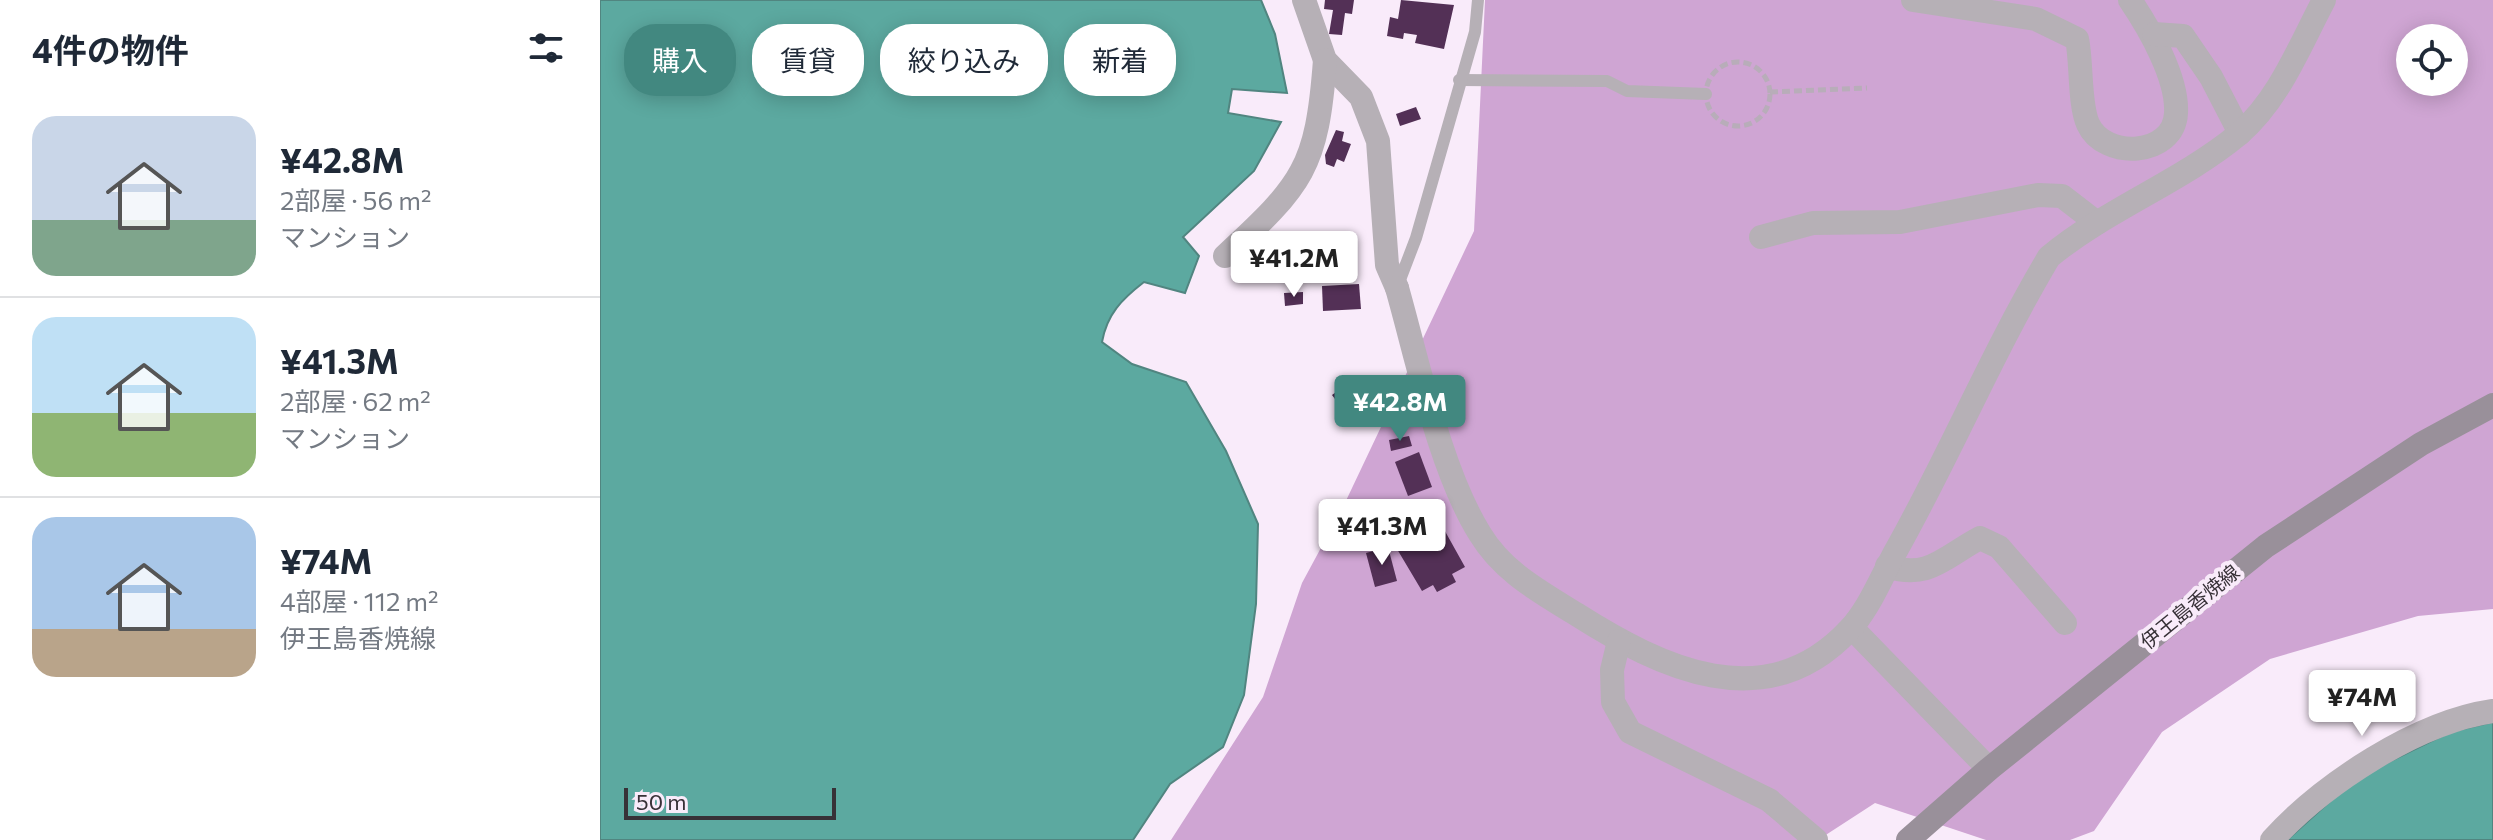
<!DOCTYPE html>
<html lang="ja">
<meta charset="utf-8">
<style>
body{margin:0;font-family:Commissioner,"Noto Sans JP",sans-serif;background:#f6f6f7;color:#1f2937;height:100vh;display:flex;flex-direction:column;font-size:30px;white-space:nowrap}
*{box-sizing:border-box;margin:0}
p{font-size:26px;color:#747a83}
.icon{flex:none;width:44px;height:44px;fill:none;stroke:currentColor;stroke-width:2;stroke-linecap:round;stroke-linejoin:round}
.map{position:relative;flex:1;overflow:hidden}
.details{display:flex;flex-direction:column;background:#fff;width:600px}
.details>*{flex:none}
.guide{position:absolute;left:24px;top:24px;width:760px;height:72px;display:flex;gap:16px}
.fabs{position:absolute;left:1796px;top:24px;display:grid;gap:16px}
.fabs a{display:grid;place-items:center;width:72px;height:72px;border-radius:50%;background:#fff;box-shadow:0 4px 20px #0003;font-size:40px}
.scale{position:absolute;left:24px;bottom:20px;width:212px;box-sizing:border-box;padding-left:8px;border:4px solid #373137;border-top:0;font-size:22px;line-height:28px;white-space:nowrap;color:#373137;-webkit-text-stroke:6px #f9ebfa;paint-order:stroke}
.price{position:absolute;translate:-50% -68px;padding:0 18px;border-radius:8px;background:#fff;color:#222;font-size:26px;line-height:52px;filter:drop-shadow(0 2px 4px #0008)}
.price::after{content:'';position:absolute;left:50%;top:48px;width:24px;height:18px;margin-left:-12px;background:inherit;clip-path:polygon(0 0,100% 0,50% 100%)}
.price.current{background:#428880;color:#fff}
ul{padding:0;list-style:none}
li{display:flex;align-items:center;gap:24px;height:200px;padding:0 32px}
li+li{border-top:2px solid #e0e1e3}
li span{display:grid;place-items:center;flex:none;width:224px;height:160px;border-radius:24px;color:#555}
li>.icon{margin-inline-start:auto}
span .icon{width:96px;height:96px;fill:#fffc;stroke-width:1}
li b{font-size:34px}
h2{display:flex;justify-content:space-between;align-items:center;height:96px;padding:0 32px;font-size:34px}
.chip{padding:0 28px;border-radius:32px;background:#fff;box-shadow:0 4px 20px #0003;font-size:28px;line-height:72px}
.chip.current{background:#428880;color:#fff}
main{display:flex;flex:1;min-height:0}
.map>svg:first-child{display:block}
.forest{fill:#cfa5d3;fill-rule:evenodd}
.water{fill:#5ca9a0;stroke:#518580;stroke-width:2}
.building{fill:#533056}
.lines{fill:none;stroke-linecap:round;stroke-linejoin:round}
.path{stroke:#b8adb9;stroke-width:5;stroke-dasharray:8 4;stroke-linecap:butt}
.service{stroke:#b6b0b6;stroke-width:12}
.minor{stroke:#b6b0b6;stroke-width:24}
.tertiary{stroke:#b6b0b6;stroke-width:24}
.secondary{stroke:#99909a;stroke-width:24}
.labels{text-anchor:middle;stroke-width:8;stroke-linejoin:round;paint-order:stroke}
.street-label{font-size:20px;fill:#373137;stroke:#f9ebfa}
</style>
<main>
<section class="details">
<h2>4件の物件<svg class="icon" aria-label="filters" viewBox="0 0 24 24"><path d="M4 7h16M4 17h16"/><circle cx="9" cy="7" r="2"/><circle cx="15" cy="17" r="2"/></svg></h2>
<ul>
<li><span style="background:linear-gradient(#c9d6e8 65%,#7fa58c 0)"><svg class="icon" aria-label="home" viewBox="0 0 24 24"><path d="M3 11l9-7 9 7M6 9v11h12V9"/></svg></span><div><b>¥42.8M</b><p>2部屋 · 56 m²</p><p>マンション</p></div></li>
<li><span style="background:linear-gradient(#bfe0f5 60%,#8fb573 0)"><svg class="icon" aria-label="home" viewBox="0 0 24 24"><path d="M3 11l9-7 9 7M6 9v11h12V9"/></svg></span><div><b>¥41.3M</b><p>2部屋 · 62 m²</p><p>マンション</p></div></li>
<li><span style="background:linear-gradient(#a9c7e8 70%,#b9a48a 0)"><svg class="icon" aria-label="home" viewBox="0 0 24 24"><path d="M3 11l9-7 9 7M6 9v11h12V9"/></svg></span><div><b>¥74M</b><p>4部屋 · 112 m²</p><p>伊王島香焼線</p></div></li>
</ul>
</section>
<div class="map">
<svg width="1893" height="840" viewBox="0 0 1893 840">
<rect width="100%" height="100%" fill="#f9ebfa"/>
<path class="forest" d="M885,0H1893V609L1818,616L1670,659L1562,732L1494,831L1470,840H1386L1275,803L1218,840H571L663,697L702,583L743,507L874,231ZM1810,38H1854V82H1810Z"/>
<g class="water">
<path d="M0,0H661L675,34L687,93L632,89L628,113L681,122L654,171L583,237L599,256L585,293L544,282C522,299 507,314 502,342L532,364L586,382L626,451L658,524L656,604L644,695L623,747L570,784L533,840H0Z"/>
<path d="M1893,722V840H1687L1756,778L1850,732Z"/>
</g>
<g class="building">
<path d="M725,0H754L752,14L745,13L742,35L729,34L733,10L724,9Z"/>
<path d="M801,0L854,5L844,49L815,43L817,35L804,33L803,39L787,36L790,17L798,19Z"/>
<path d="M816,107L821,119L800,126L796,114Z"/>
<path d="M736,130L744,132L742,141L751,144L744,162L737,159L734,167L726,164L725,155Z"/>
<path d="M759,284L761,309L723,311L722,286Z"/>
<path d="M703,292V304L685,306L684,293Z"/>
<path d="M747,384L758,400L744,411L732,395Z"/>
<path d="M809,436L812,446L791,451L789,440Z"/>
<path d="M819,452L832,487L808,496L795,462Z"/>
<path d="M841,524L865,567L852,574L856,582L837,592L833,585L822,591L797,549Z"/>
<path d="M788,547L797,581L775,587L766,553Z"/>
</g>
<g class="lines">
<g class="path">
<circle cx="1138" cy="94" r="32"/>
<path d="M1170,92L1267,88"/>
</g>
<g class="service">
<path d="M859,80L1007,81L1027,91L1106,94"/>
<path d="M798,285L816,238L875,32L878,0"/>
</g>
<g class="minor">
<path d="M704,0L725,60L761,97L778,141L787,265L797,288"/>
<path d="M1313,0L1436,19L1477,39C1482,63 1479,104 1488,124C1504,160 1574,157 1576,113C1578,78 1549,28 1530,0"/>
<path d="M1554,34L1583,36L1611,77L1640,133"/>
<path d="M1161,237L1213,223L1300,222L1438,195L1462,196L1497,223"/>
<path d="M625,256C703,184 717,168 725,60"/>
<path d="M1287,566C1329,580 1344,557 1380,538L1399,547L1465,623"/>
<path d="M1252,628L1389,769"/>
<path d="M1672,840C1723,784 1817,722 1893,711"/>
</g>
<g class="tertiary">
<path d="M797,288C818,362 840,470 880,534C903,572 939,591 976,614C1061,668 1166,719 1249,630C1270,608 1283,573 1298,547C1351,452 1393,351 1449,257C1507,209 1581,182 1639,134C1679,100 1700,45 1724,0"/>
<path d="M1019,641L1012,670L1013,702L1030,732L1169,800L1216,840"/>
</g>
<path class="secondary" d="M1308,840L1389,769L1666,546L1821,444L1893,405"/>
</g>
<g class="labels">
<g class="street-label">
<text transform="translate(1590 607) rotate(-39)" y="7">伊王島香焼線</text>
</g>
</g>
</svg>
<div class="fabs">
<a><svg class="icon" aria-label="locate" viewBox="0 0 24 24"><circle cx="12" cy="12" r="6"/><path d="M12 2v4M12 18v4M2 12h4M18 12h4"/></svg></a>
</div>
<div class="scale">50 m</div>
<b class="price" style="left:694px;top:299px">¥41.2M</b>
<b class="price current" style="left:800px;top:443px">¥42.8M</b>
<b class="price" style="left:782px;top:567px">¥41.3M</b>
<b class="price" style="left:1762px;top:738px">¥74M</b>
<div class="guide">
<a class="chip current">購入</a>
<a class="chip">賃貸</a>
<a class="chip">絞り込み</a>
<a class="chip">新着</a>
</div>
</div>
</main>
